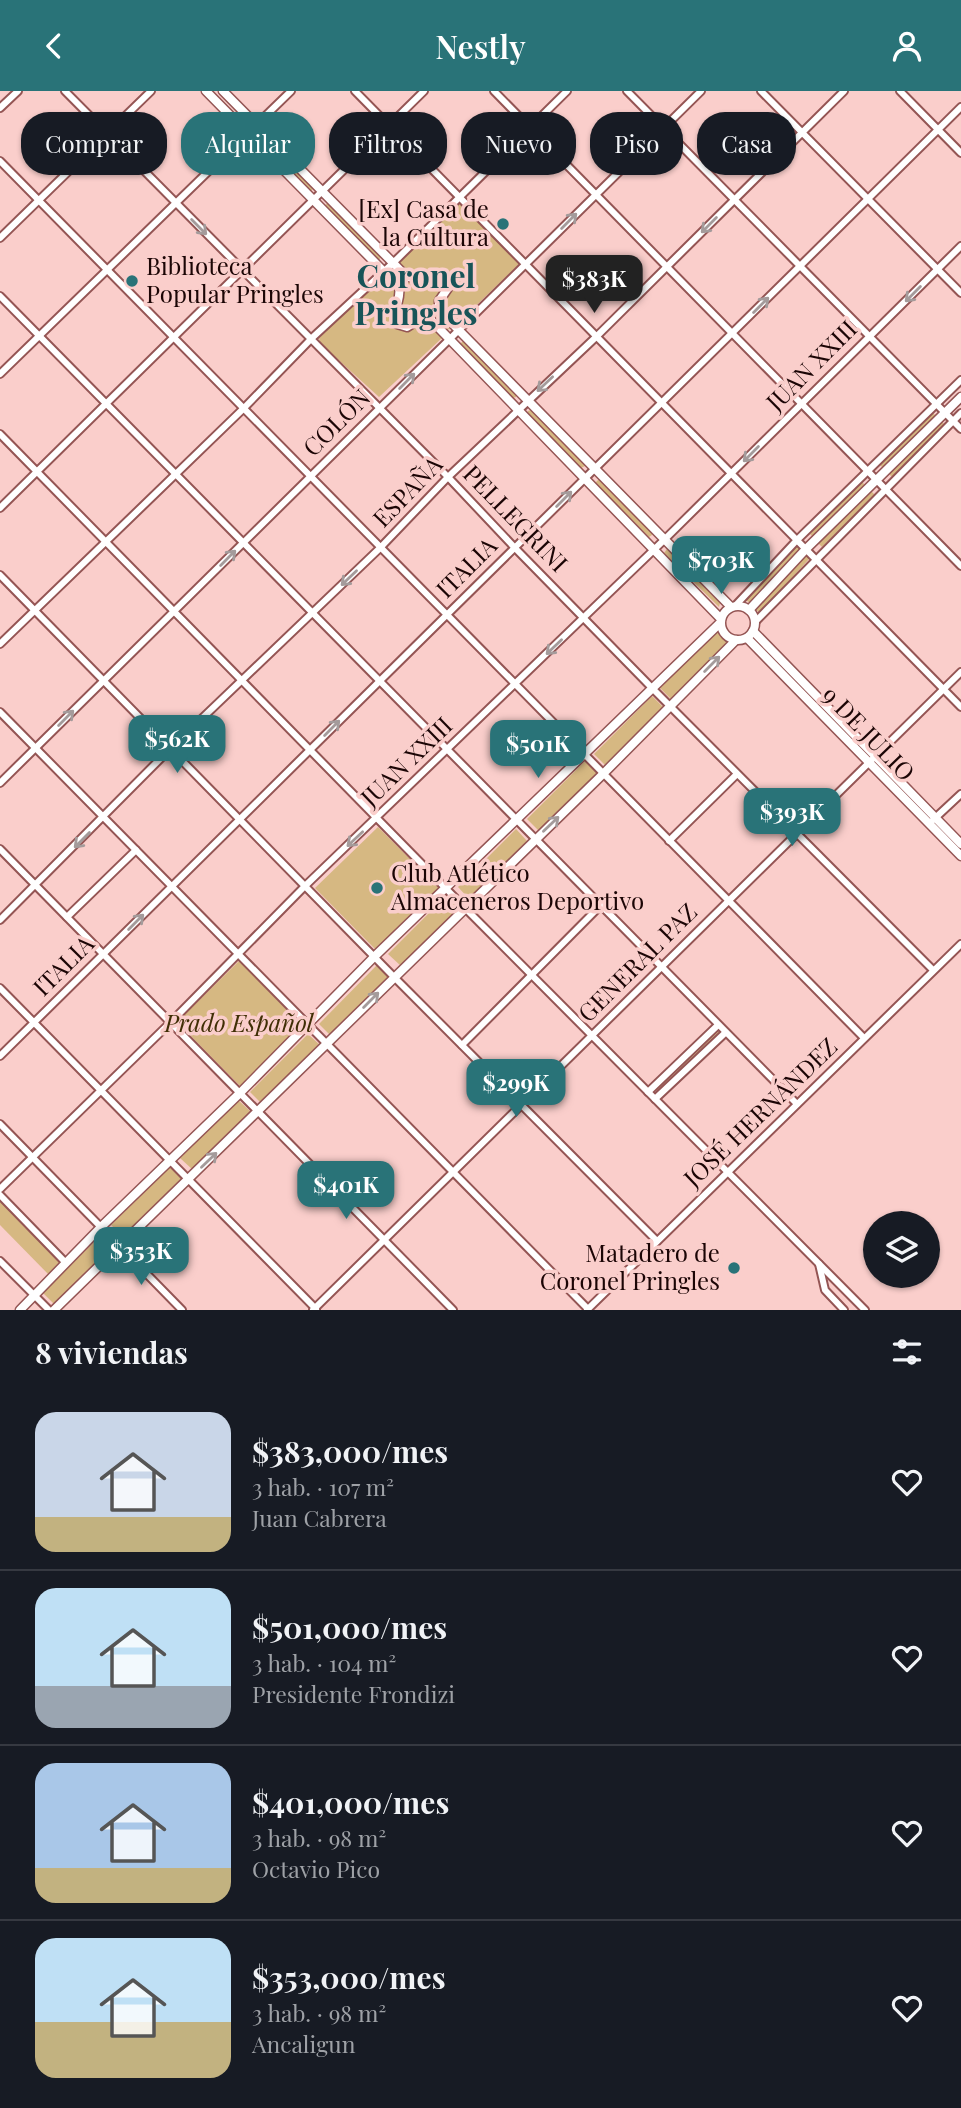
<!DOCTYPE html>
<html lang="es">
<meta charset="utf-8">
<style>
body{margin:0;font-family:"Playfair Display",serif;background:#242831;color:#f1f3f6;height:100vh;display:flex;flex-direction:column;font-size:26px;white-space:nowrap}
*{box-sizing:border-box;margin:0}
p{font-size:23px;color:#9ea1a6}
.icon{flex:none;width:38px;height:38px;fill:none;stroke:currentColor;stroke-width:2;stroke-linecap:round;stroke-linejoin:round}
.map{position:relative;height:1219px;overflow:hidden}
.details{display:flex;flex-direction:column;background:#171b24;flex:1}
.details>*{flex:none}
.guide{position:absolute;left:21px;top:21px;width:920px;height:63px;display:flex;gap:14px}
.buttons{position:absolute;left:863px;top:1120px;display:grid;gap:14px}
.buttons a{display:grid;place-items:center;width:77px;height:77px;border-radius:50%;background:#171b24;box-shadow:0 2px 5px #0004;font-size:35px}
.price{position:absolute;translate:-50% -60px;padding:0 16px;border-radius:14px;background:#297378;color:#fff;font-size:23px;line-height:46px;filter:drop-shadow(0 2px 4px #0008)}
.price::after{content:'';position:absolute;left:50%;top:42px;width:21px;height:16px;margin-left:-10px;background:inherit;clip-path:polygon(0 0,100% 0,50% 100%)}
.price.current{background:#222;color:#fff}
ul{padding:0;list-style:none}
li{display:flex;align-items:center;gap:21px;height:175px;padding:0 35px}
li+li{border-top:2px solid #363941}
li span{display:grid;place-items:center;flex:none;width:196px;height:140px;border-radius:21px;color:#555}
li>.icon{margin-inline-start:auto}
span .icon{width:84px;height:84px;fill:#fffc;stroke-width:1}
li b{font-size:30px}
h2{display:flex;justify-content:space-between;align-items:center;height:84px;padding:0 35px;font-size:30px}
.pill{padding:0 24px;border-radius:28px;background:#171b24;box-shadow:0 2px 5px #0004;font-size:24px;line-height:63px}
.pill.current{background:#297378;color:#fff}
header{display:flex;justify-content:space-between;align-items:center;height:91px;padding:0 35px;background:#297378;color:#fff;font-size:32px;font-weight:600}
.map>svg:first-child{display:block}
.green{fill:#d6b882}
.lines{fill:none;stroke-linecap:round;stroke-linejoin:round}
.minor-casing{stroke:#945554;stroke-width:10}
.major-casing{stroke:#945554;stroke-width:11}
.minor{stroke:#fff;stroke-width:6}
.major{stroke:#fff;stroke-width:8}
.oneway{stroke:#a49b9b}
.poi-dot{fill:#297378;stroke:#facecb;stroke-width:2.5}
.labels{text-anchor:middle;stroke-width:7;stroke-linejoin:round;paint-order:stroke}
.poi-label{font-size:24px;fill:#1b0505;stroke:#facecb;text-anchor:end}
.street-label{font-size:24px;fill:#1b0505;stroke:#facecb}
.park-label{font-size:24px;font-style:italic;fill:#402e05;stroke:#facecb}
.district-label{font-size:32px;font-weight:bold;fill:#185458;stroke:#facecb}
</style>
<header><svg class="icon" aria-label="back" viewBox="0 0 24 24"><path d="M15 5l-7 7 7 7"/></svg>Nestly<svg class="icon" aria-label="person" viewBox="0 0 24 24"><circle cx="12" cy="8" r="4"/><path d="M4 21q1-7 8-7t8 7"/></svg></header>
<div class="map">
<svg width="961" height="1219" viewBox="0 0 961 1219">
<rect width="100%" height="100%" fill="#facecb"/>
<g class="green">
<path d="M260,43L313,97L311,101L256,47Z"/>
<path d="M328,112L381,166L379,169L324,115Z"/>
<path d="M458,112L462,113L519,173L458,232H455C451,228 445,223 443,218C436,204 459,202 447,185L413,186L399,175V172Z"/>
<path d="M394,180L407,189L437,185L446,194L437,209L450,238L446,239L434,227L404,234L398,229L401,210L392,183Z"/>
<path d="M380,188L389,189L397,197L392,224L411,238L425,229L442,247L379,306L320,252L319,247Z"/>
<path d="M463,250L516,304V306L513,307L460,253Z"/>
<path d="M531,319L585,373V375L581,377L528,323V320Z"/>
<path d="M932,321L936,325L883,377L879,373Z"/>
<path d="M941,330L945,334L892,386L888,382Z"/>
<path d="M599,388L652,442V444L649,446L595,392Z"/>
<path d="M862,391L866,395L814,447L810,443Z"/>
<path d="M871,400L875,404L822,456L818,452Z"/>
<path d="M797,455L801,459L751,513L746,509Z"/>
<path d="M667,458L720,512L719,516L664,462Z"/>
<path d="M806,463L810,467L760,522L755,518Z"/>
<path d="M718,539L731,551L672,609L660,597Z"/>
<path d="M652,605L664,617L606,675L594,663Z"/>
<path d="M585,670L597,682L539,740L527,728Z"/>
<path d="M378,736L439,797L376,859L315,797Z"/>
<path d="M516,738L528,751L470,809L458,796Z"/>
<path d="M446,805L459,817L401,875L388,863Z"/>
<path d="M239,870L302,934L240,995L177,931Z"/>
<path d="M377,874L390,887L331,945L319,933Z"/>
<path d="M717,938L720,942L658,1001L655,998Z"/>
<path d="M308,943L321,955L262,1013L250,1001Z"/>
<path d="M238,1009L251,1021L193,1079L180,1067Z"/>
<path d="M170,1076L182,1088L124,1146L111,1134Z"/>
<path d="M0,1108L63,1172L50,1185L0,1134Z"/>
<path d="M101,1144L114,1156L55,1214L43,1202Z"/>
</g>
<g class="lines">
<g class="minor-casing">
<g id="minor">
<path d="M65,0L448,386L515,457L653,598L933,879"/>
<path d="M355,0L961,616"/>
<path d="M494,0L961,475"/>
<path d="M627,0C738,113 850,225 961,338"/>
<path d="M761,0L961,202"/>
<path d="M900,0L961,62"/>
<path d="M0,17L18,0"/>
<path d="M0,70L864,947"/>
<path d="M0,147L151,0"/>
<path d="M0,205L797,1013"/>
<path d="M0,283L291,0"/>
<path d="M0,343L465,817L865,1219"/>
<path d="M0,417L424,0"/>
<path d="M0,484L394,886L657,1150"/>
<path d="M735,515L797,449L961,289"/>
<path d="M755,531L961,322"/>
<path d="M0,553L243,318L312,247L393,172L567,0"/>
<path d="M0,621L588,1218"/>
<path d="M0,692L701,0"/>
<path d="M933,729L961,703"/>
<path d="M669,750L737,683"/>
<path d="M0,758L453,1219"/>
<path d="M67,826L136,759"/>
<path d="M0,829L170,658L380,457L448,386L596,246L844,0"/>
<path d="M0,897L316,1218"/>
<path d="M462,954L600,815"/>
<path d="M0,965L961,16"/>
<path d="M648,1001L718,934"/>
<path d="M655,1008L725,942"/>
<path d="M0,1033L182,1219"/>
<path d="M0,1098L171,931L305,795L664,449L961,155"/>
<path d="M0,1104L66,1172"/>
<path d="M0,1170L49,1219"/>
<path d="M819,1173L825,1199L844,1219"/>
<path d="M313,1219L961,581"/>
<path d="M587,1219L961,853"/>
</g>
</g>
<g class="major-casing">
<g id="major">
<path d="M206,0L399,196C402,209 391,220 397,233L407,236L421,227L430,228L721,528"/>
<path d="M223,0L405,184C418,192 430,179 444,186L448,197L439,210V219L731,516"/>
<circle cx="738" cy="532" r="17"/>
<path d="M749,519L806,458L961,306"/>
<path d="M753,540L961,753"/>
<path d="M747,547L961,765"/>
<path d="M20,1219L101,1136L240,1002L374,866L720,532"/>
<path d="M54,1219L603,683L736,549"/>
</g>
</g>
<use href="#minor" class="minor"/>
<use href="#major" class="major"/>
</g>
<defs><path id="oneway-shaft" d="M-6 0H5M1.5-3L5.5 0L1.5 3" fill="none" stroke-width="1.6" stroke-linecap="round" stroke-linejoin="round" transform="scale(1.75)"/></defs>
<g class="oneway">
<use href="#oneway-shaft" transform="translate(569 130) rotate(-45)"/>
<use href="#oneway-shaft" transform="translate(709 134) rotate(135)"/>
<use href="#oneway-shaft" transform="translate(199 136) rotate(45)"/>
<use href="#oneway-shaft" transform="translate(913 203) rotate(135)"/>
<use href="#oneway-shaft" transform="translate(761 214) rotate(-45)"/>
<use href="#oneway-shaft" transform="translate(407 290) rotate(-45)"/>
<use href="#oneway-shaft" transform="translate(545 293) rotate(137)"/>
<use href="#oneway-shaft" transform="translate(751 363) rotate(135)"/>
<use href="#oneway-shaft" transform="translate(564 408) rotate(-45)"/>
<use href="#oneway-shaft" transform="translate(228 467) rotate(-45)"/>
<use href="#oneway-shaft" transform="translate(349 487) rotate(136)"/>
<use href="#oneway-shaft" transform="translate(554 556) rotate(136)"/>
<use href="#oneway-shaft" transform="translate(712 573) rotate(-45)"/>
<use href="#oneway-shaft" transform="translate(66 627) rotate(-45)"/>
<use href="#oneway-shaft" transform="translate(332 637) rotate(-45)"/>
<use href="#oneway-shaft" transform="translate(551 733) rotate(-44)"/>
<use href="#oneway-shaft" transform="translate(355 748) rotate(137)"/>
<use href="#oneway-shaft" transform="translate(82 749) rotate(135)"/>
<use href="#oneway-shaft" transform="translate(136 831) rotate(-45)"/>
<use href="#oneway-shaft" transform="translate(371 909) rotate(-45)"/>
<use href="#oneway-shaft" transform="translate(209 1069) rotate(-44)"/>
</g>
<g class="poi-dot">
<circle cx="503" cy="133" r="7"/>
<circle cx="132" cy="190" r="7"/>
<circle cx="377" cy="797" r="7"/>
<circle cx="734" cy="1177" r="7"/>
</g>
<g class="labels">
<g class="poi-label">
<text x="489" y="127">[Ex] Casa de<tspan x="489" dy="28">la Cultura</tspan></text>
<text x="146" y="184" text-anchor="start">Biblioteca<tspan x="146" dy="28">Popular Pringles</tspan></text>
<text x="391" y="791" text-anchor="start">Club Atlético<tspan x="391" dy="28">Almaceneros Deportivo</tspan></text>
<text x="720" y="1171">Matadero de<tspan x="720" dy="28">Coronel Pringles</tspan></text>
</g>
<g class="street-label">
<text transform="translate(812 275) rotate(-45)" y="8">JUAN XXIII</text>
<text transform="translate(337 332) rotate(-45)" y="8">COLÓN</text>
<text transform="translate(408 401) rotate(-46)" y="8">ESPAÑA</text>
<text transform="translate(515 428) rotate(46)" y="8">PELLEGRINI</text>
<text transform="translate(467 477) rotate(-45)" y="8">ITALIA</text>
<text transform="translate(868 643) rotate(46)" y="8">9 DE JULIO</text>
<text transform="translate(407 671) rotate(-44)" y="8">JUAN XXIII</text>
<text transform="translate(638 872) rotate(-45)" y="8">GENERAL PAZ</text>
<text transform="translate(64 875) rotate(-45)" y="8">ITALIA</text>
<text transform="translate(761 1022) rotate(-44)" y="8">JOSÉ HERNÁNDEZ</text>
</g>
<g class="park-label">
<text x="239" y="941">Prado Español</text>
</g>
<g class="district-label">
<text x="416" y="197">Coronel<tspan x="416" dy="37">Pringles</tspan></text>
</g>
</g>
</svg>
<div class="buttons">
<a><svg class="icon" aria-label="layers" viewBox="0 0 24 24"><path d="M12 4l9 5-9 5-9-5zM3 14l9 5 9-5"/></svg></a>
</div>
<b class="price current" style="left:594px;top:224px">$383K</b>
<b class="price" style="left:721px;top:505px">$703K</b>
<b class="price" style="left:177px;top:684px">$562K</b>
<b class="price" style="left:538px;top:689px">$501K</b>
<b class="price" style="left:792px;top:757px">$393K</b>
<b class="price" style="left:516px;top:1028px">$299K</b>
<b class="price" style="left:346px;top:1130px">$401K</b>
<b class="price" style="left:141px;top:1196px">$353K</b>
<div class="guide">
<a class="pill">Comprar</a>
<a class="pill current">Alquilar</a>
<a class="pill">Filtros</a>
<a class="pill">Nuevo</a>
<a class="pill">Piso</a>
<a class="pill">Casa</a>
</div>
</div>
<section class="details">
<h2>8 viviendas<svg class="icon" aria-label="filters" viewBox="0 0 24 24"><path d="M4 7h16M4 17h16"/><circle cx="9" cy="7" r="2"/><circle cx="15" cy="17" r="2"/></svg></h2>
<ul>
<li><span style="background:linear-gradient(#c9d6e8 75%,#c2b280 0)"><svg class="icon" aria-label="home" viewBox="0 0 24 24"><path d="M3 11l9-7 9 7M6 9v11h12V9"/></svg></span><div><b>$383,000/mes</b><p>3 hab. · 107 m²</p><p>Juan Cabrera</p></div><svg class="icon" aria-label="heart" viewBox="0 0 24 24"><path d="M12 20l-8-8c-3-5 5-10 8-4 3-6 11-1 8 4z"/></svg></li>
<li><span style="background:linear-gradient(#bfe0f5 70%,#9aa5b1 0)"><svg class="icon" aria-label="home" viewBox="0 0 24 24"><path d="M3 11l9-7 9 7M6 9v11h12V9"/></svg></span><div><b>$501,000/mes</b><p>3 hab. · 104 m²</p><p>Presidente Frondizi</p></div><svg class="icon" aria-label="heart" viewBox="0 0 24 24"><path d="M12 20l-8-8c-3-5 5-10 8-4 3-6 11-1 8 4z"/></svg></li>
<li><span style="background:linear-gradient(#a9c7e8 75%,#c2b280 0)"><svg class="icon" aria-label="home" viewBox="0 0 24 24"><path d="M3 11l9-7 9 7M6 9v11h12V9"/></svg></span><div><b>$401,000/mes</b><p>3 hab. · 98 m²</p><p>Octavio Pico</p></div><svg class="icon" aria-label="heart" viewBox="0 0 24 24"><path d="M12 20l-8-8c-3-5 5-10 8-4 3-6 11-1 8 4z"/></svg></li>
<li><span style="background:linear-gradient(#bfe0f5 60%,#c2b280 0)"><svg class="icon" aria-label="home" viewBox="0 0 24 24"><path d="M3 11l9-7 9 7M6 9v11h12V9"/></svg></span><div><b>$353,000/mes</b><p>3 hab. · 98 m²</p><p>Ancaligun</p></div><svg class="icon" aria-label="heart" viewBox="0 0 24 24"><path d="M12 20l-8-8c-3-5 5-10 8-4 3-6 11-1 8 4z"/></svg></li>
</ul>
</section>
